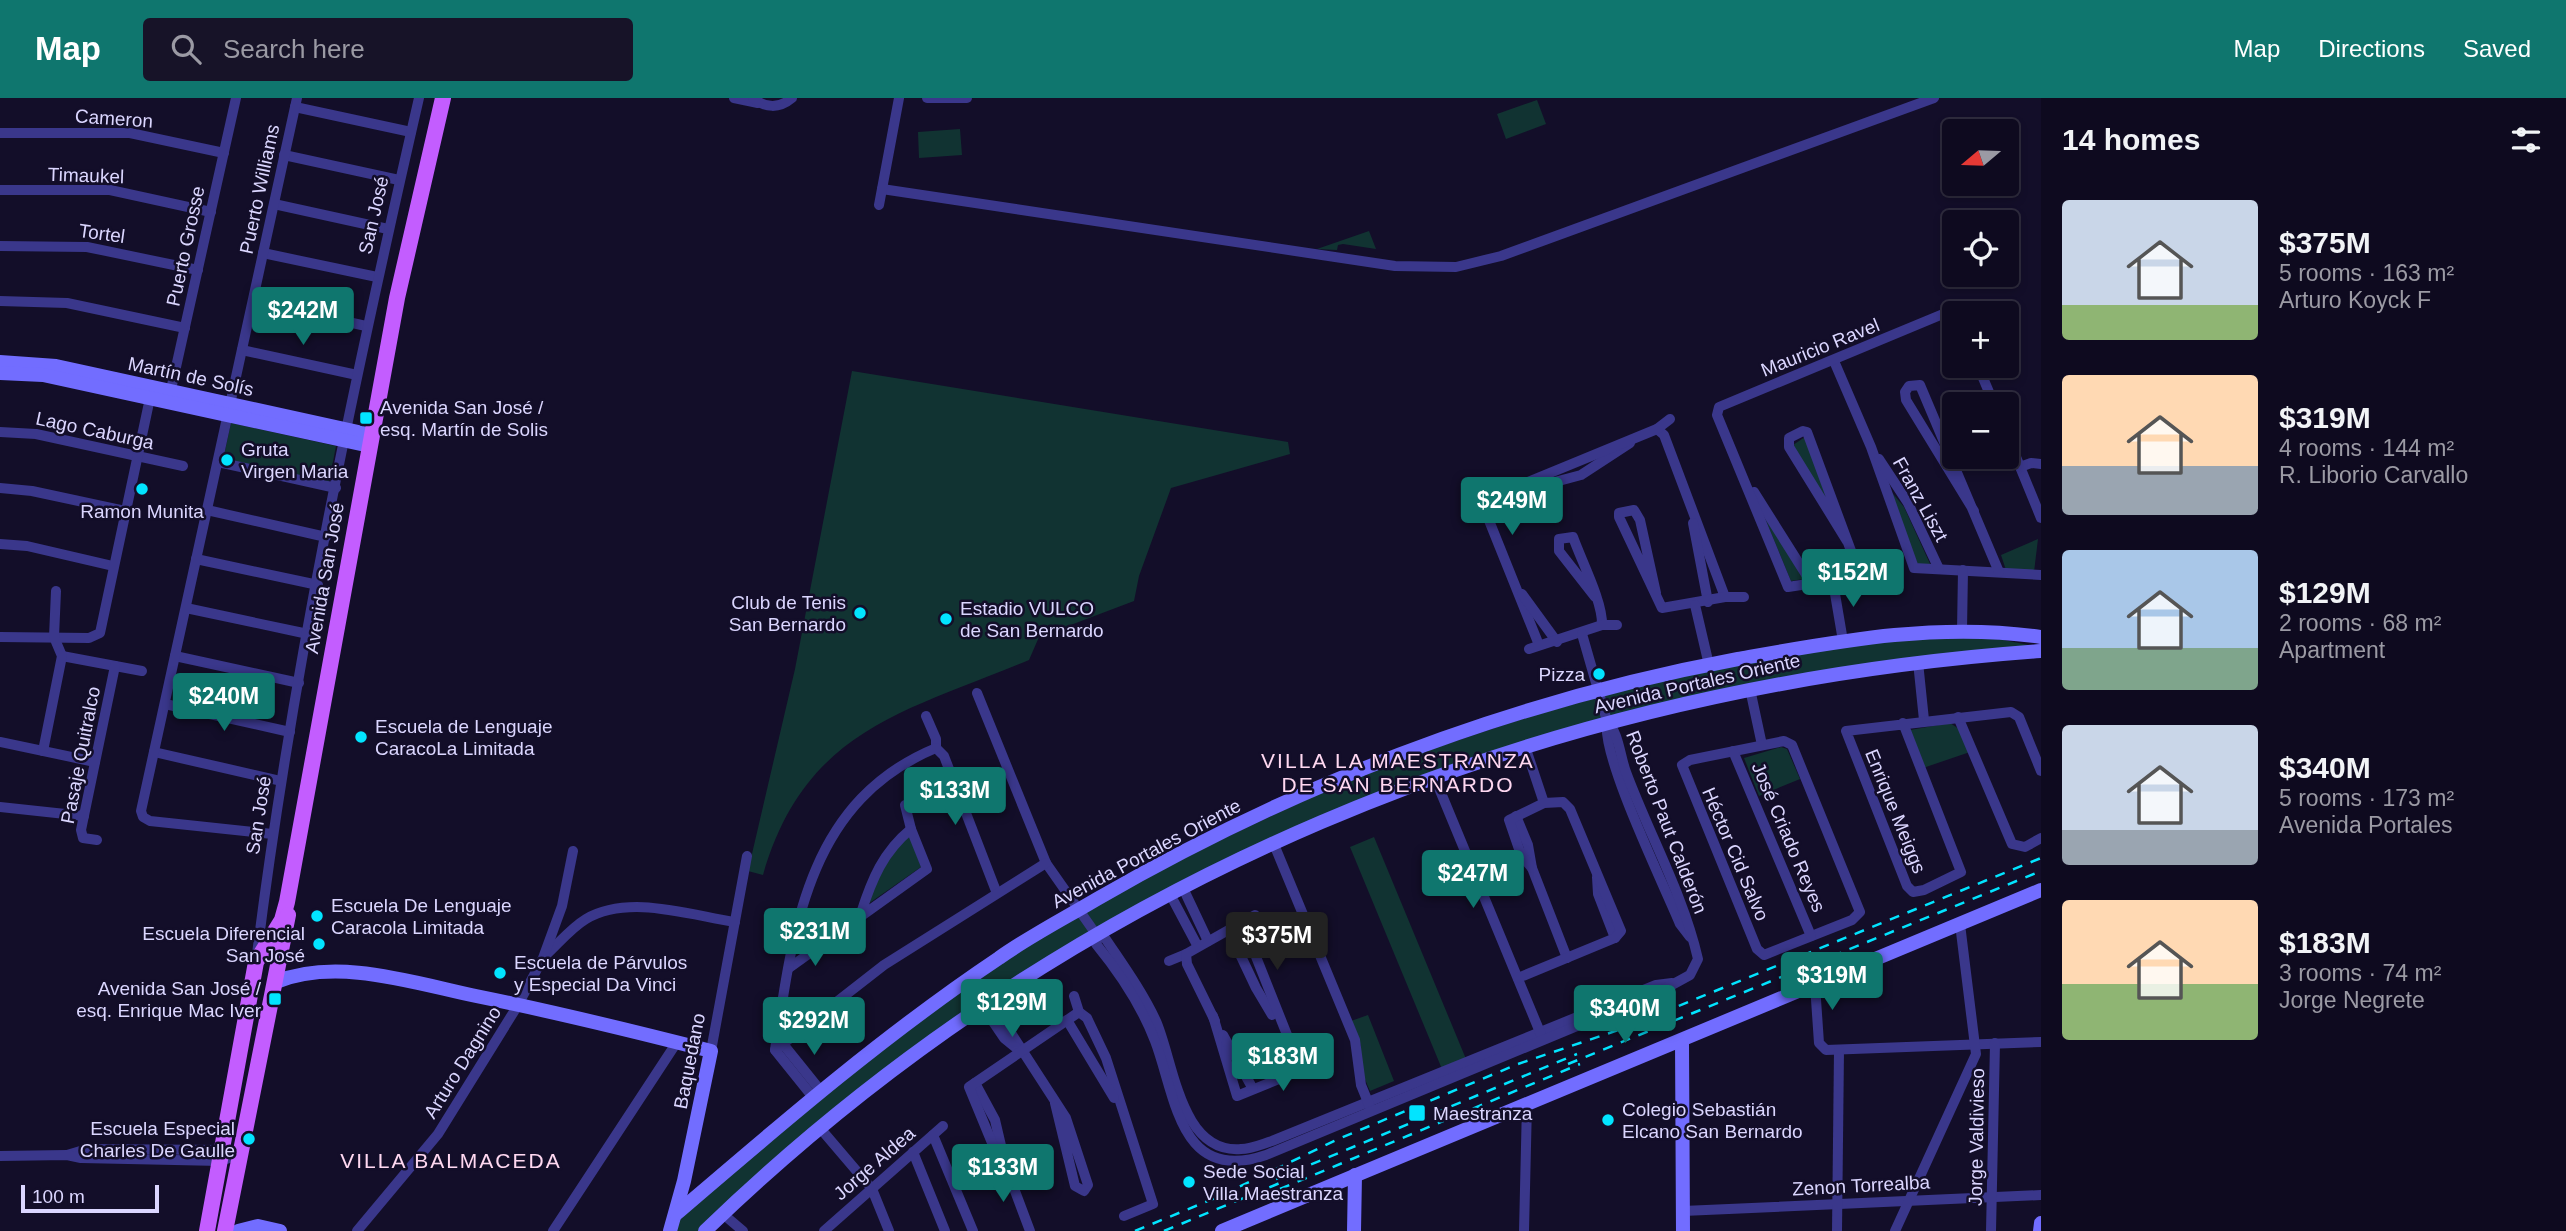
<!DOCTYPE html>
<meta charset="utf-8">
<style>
body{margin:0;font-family:Arial,sans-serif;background:#171328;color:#f1f3f6;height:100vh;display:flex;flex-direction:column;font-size:26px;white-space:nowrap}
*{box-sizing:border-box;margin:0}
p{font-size:23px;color:#9b9aa4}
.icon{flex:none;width:38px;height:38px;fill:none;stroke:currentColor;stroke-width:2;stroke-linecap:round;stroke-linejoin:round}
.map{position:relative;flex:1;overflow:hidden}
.details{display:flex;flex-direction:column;background:#0e0a1f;width:525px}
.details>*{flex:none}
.needle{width:46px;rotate:251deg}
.tools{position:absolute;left:1942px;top:21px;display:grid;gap:14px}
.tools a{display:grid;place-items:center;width:77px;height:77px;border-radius:7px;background:#0e0a1f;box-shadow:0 4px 10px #0003,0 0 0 2px #2e2b3d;font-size:35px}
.scale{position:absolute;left:21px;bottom:18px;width:138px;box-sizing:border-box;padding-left:7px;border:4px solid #dbd6ff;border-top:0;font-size:19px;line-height:24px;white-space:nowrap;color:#dbd6ff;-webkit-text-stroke:5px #130e29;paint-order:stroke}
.price{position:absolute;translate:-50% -60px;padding:0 16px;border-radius:7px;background:#0f766e;color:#fff;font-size:23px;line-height:46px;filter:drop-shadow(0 2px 4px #0008)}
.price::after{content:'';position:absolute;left:50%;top:42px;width:21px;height:16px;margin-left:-10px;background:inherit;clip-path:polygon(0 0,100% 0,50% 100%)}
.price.current{background:#222;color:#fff}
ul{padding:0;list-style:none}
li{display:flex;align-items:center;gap:21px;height:175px;padding:0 21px}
li span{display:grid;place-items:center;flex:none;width:196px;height:140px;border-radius:7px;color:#555}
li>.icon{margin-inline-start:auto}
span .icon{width:84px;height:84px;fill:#fffc;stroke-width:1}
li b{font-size:30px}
h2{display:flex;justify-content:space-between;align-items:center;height:84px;padding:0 21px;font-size:30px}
header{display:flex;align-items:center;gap:42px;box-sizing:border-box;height:98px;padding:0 35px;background:#0f766e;color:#fff}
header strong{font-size:33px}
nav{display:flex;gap:38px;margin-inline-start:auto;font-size:24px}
.search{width:490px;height:63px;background:#171328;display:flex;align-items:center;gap:18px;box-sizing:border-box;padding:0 24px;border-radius:7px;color:#9b9aa4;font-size:26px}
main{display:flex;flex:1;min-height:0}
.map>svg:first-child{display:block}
.green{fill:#113332}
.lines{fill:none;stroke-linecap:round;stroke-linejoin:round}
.street{stroke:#3a378b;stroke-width:10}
.secondary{stroke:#726dff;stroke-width:14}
.primary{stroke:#c35dff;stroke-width:16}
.rail{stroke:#02e4ff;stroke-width:2.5;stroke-dasharray:10 9;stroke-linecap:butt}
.poi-dot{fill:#02e4ff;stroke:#130e29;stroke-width:2.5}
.labels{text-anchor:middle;stroke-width:5;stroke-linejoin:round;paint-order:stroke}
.street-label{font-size:19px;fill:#dbd6ff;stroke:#130e29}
.poi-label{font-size:19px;fill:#dbd6ff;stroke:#130e29;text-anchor:start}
.neighbourhood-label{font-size:21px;letter-spacing:2px;fill:#ffd8f1;stroke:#130e29}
</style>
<header>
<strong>Map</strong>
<div class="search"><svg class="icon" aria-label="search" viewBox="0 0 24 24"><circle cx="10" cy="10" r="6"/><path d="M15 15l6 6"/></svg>Search here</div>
<nav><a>Map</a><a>Directions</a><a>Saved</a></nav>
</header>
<main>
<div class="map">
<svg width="2041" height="1133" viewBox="0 0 2041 1133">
<rect width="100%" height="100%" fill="#130e29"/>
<g class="green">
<path d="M1537,2L1546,26L1506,41L1497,16Z"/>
<path d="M960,31L962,57L919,60L918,34Z"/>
<path d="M1369,133L1376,151L1343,146L1338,147L1337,152L1317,151Z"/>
<path d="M852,273L1288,344L1290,356L1171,390L1139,478L1134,503L1039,539L1029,562C905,614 805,631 763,777L748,773L795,571Z"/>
<path d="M231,325L336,348L329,384L223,362Z"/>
<path d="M1805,339L1831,411L1793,347Z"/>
<path d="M1889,391L1904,409L1931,468L1918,467Z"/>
<path d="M1764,418L1804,481L1791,483Z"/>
<path d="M2038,441L2034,474L2006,472L2001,457Z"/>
<path d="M1972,536L2029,547V552L1859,568L1548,637L1220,768L921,950L702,1133H674L679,1116L883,948L1047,834L1191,756L1312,699L1417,656L1528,619L1664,581L1821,550Z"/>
<path d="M1950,625L1959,631L1970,654L1923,670L1910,632Z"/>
<path d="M1781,649L1787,651L1800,681L1759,698L1744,660Z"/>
<path d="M909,736L921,769L868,806C876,779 888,756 909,736Z"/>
<path d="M1374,739L1466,961L1442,971L1350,749Z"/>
<path d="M1368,917L1394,983L1370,993L1361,972V948L1351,923Z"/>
</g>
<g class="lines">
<g class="street">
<path d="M734,0L758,5"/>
<path d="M753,0C765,10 779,11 792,0"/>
<path d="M927,0H967"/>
<path d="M295,9L411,34"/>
<path d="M0,35H130L224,55"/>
<path d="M284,57L399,82"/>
<path d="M882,91L1395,168L1456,169L1501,158L1934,0"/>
<path d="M0,92H110L211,114"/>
<path d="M274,106L388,131"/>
<path d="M879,107L899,0"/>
<path d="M0,148L87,149L198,172"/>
<path d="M263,155L377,179"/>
<path d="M0,203L67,205L185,230"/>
<path d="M253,203L366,228"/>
<path d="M242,252L357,277"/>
<path d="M1834,263L1871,349L1914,470L2041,477"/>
<path d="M1978,268L1994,306"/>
<path d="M170,296L236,0"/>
<path d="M1657,331L1664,337L1725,499"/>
<path d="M0,334L36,336L183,368"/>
<path d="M2007,337L2041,420"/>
<path d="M1879,361L1908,405L1939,471"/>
<path d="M218,364L336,390"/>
<path d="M2020,369L2031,365L2041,366"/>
<path d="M1469,386L1475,400L1482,405L1539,547"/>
<path d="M0,390L32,393L125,413"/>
<path d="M1754,394L1812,486"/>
<path d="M1510,396L1581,377L1630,345"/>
<path d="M1482,405L1489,400L1657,331L1670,321"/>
<path d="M207,412L326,439"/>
<path d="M1974,413L1906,302L1905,294L1909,288L1920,287L1999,474"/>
<path d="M1693,425L1708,504"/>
<path d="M1847,443L1789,349V340L1803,333L1807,334L1857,469L1853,479L1788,489L1717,317L1719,309L1943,216L1952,215L1955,218"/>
<path d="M0,446L27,448L113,468"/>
<path d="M196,461L318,487"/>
<path d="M1833,484L1843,543"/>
<path d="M1656,495L1640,422L1634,412L1619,415V419L1662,510L1725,499H1744"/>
<path d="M1522,496L1557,544"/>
<path d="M1595,499L1559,453V441L1573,439C1581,462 1603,504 1602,527"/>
<path d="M1695,507L1709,567"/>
<path d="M186,510L308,536"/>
<path d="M1962,532L1963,472"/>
<path d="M0,539L89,540L100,535L150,300"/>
<path d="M1529,551L1602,527H1617"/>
<path d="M62,558L142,573"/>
<path d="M175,558L299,585"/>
<path d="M1918,564L1924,622"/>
<path d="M1750,591L1762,647"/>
<path d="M977,595L1046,765L1098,839L1105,840C1123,867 1142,893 1156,923C1174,964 1180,1056 1241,1051C1251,1051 1262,1046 1272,1043L1656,887L1672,885"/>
<path d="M165,606L290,634"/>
<path d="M926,618L936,641V650L944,658L996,793"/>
<path d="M1958,619L2012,746L2025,749L2041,740"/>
<path d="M1607,624C1601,658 1664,787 1680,826L1690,839"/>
<path d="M1903,625L1961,774L1924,792L1913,794L1907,788L1846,633L2011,614L2019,619L2041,673"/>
<path d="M1784,643L1792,647L1860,814L1852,822L1764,857L1757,851L1682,667L1690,662Z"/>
<path d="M0,644L95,664"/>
<path d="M1525,648L1544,705"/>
<path d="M43,653L62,558L54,539L56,493"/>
<path d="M1733,653L1811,838"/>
<path d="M154,654L281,683"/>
<path d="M1434,678L1542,939"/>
<path d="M905,707L911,731"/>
<path d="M0,709L84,718"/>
<path d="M1516,718L1528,747L1532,770L1567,860"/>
<path d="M272,736L150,723L143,719L141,713L297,0"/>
<path d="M97,742L83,740L81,732L115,568"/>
<path d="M1273,744L1355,942L1361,987L1370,1009"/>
<path d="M1597,779L1598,796L1615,840"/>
<path d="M1183,790L1208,843"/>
<path d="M1171,798L1197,847"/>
<path d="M1229,833L1256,890L1272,917"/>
<path d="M797,834L822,845"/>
<path d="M1098,839L1096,846C1119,874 1142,909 1155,943C1176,998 1179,1087 1266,1057L1659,894L1690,877L1698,861C1683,796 1649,736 1626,674C1620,658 1619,635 1607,623L1582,536"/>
<path d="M257,856C293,568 354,283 419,0"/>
<path d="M546,857C559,845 571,830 586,821C629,796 689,817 735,824"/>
<path d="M1169,863L1186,856"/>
<path d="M789,870L927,771L911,731C883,754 872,781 861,815"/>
<path d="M1518,880L1615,840L1621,833L1570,711L1563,704L1544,705L1509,722L1521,757L1532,770"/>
<path d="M1815,887L1819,945L1826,952L2041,944"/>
<path d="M1074,898L1079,914L1087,920L1106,960L1153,1106L1124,1118"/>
<path d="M991,904L1066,1020L1088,1087L1084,1093L1075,1088L1055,1005"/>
<path d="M983,909L1004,940L1020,953"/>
<path d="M1213,918L1237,998L1301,972L1243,826"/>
<path d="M1067,922L1114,1000"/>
<path d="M1215,923L1187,866L1186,856L1255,817"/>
<path d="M1223,937L1253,991"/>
<path d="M783,946L820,992"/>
<path d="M775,952L884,867L1046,765"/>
<path d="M711,953L747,758"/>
<path d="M975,985L995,1022L1006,1069L1030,1133"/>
<path d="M812,998L775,952C793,830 808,703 936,650"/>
<path d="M820,1030L872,1091L889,1133"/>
<path d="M933,1037L973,1133"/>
<path d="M913,1054L945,1133"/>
<path d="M67,1057L87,1051L226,1052"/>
<path d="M0,1058L67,1057L81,1060L221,1063L239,1056"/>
<path d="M1006,1069L995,1052L969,989L1079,914"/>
<path d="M1683,1113L2041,1097"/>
<path d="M723,1116L743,1133"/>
<path d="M357,1133L438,1036L518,907L543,860L562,808L573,753"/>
<path d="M553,1133L677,944"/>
<path d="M824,1133L943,1028"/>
<path d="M1524,1133L1527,1006"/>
<path d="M1837,1133L1839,952"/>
<path d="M1895,1133L1976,956L1960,826"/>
<path d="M1991,1133L1995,945"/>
</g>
<g class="secondary">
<path d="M0,264L56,268L372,337"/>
<path d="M0,275L43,277L370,348"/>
<path d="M276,884C337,859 414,885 476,898C555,914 633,933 711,953L684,1083L670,1133"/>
<path d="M1682,943L1683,1133"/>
<path d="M676,1116C781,1026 884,937 999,860C1030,838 1065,820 1097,801C1296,686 1512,603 1738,561C1839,543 1938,524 2041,539"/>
<path d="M238,1133L258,1128L280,1133"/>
<path d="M705,1133C1070,780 1538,589 2041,553"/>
<path d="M1222,1133L2041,792"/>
<path d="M1354,1133L1355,1077"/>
<path d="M2040,1133L2041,1125"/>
</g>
<g class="primary">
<path d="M207,1133L256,864L282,822L287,804L397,200L443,0"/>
<path d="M225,1133L288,817"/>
</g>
<g class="rail">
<path d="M1568,966L2041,773"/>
<path d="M1276,1081L1577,956"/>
<path d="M1280,1091L1580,966"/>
<path d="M1135,1133L1220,1098L1336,1042L1518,966L1627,929L2041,760"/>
<path d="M1164,1133L1287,1082"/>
</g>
</g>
<g class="poi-dot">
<rect x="359" y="313" width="14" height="14" rx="3.5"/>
<circle cx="227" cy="362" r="7"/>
<circle cx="142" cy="391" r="7"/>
<circle cx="860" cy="515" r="7"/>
<circle cx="946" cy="521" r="7"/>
<circle cx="1599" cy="576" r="7"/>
<circle cx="361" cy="639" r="7"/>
<circle cx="317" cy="818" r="7"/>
<circle cx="319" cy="846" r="7"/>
<circle cx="500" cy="875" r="7"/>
<rect x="268" y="894" width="14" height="14" rx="3.5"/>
<rect x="1408" y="1006" width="18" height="18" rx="3.5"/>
<circle cx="1608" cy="1022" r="7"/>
<circle cx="249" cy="1041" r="7"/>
<circle cx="1189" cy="1084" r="7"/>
</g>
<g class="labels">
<g class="street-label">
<text transform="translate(114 20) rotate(4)" y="7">Cameron</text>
<text transform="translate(86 77) rotate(2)" y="7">Timaukel</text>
<text transform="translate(259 91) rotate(-78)" y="7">Puerto Williams</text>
<text transform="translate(373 117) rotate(-77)" y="7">San José</text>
<text transform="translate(102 135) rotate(8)" y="7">Tortel</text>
<text transform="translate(185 148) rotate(-78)" y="7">Puerto Grosse</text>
<text transform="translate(1820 249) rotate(-22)" y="7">Mauricio Ravel</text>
<text transform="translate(191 278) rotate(12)" y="7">Martín de Solís</text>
<text transform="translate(95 332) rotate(12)" y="7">Lago Caburga</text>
<text transform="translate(1921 401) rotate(61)" y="7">Franz Liszt</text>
<text transform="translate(324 480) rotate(-80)" y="7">Avenida San José</text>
<text transform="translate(1697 585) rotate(-13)" y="7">Avenida Portales Oriente</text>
<text transform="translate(80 657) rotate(-79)" y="7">Pasaje Quitralco</text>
<text transform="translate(1896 713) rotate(68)" y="7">Enrique Meiggs</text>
<text transform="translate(258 717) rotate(-81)" y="7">San José</text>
<text transform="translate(1667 724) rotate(69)" y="7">Roberto Paut Calderón</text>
<text transform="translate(1789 739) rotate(67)" y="7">José Criado Reyes</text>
<text transform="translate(1146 755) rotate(-28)" y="7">Avenida Portales Oriente</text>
<text transform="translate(1736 756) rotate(67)" y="7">Héctor Cid Salvo</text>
<text transform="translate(689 963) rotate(-79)" y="7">Baquedano</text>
<text transform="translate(462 964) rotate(-58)" y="7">Arturo Dagnino</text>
<text transform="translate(1976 1039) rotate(-89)" y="7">Jorge Valdivieso</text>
<text transform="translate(874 1065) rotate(-41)" y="7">Jorge Aldea</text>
<text transform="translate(1861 1087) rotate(-3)" y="7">Zenon Torrealba</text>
</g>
<g class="poi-label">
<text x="380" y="316">Avenida San José /<tspan x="380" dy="22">esq. Martín de Solis</tspan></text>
<text x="241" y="358">Gruta<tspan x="241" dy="22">Virgen Maria</tspan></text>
<text x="142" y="420" text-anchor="middle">Ramon Munita</text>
<text x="846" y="511" text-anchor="end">Club de Tenis<tspan x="846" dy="22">San Bernardo</tspan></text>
<text x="960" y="517">Estadio VULCO<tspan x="960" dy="22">de San Bernardo</tspan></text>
<text x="1585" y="583" text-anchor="end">Pizza</text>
<text x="375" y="635">Escuela de Lenguaje<tspan x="375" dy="22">CaracoLa Limitada</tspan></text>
<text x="331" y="814">Escuela De Lenguaje<tspan x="331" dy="22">Caracola Limitada</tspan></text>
<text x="305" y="842" text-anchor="end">Escuela Diferencial<tspan x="305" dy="22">San José</tspan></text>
<text x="514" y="871">Escuela de Párvulos<tspan x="514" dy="22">y Especial Da Vinci</tspan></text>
<text x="261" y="897" text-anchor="end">Avenida San José /<tspan x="261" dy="22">esq. Enrique Mac Iver</tspan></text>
<text x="1622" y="1018">Colegio Sebastián<tspan x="1622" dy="22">Elcano San Bernardo</tspan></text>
<text x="1433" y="1022">Maestranza</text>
<text x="235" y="1037" text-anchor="end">Escuela Especial<tspan x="235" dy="22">Charles De Gaulle</tspan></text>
<text x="1203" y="1080">Sede Social<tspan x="1203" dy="22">Villa Maestranza</tspan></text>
</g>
<g class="neighbourhood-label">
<text x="1398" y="670">VILLA LA MAESTRANZA<tspan x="1398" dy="24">DE SAN BERNARDO</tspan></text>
<text x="451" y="1070">VILLA BALMACEDA</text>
</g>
</g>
</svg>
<div class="tools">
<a><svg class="needle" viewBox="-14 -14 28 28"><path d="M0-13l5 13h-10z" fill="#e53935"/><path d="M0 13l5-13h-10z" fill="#9b9aa4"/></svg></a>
<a><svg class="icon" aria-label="locate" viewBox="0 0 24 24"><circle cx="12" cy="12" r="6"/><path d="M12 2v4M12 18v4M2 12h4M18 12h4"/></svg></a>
<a>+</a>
<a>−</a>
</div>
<div class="scale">100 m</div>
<b class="price" style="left:303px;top:249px">$242M</b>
<b class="price" style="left:1512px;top:439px">$249M</b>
<b class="price" style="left:1853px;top:511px">$152M</b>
<b class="price" style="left:224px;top:635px">$240M</b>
<b class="price" style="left:955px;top:729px">$133M</b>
<b class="price" style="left:1473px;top:812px">$247M</b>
<b class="price" style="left:815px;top:870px">$231M</b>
<b class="price current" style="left:1277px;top:874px">$375M</b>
<b class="price" style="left:1832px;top:914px">$319M</b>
<b class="price" style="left:1012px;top:941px">$129M</b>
<b class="price" style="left:1625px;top:947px">$340M</b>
<b class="price" style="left:814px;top:959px">$292M</b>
<b class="price" style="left:1283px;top:995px">$183M</b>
<b class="price" style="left:1003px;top:1106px">$133M</b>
</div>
<section class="details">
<h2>14 homes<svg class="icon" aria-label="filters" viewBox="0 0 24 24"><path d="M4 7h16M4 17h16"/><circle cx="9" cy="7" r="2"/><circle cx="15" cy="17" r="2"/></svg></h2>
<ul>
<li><span style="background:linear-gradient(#c9d6e8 75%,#8fb573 0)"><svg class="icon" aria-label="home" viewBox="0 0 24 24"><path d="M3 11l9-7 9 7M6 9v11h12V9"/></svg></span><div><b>$375M</b><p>5 rooms · 163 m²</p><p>Arturo Koyck F</p></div></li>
<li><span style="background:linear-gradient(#ffd9b3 65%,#9aa5b1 0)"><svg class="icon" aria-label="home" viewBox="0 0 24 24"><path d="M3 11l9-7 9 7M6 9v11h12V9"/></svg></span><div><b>$319M</b><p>4 rooms · 144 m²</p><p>R. Liborio Carvallo</p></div></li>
<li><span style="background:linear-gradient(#a9c7e8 70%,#7fa58c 0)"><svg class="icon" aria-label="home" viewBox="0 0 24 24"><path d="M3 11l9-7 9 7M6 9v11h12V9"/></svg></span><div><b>$129M</b><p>2 rooms · 68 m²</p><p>Apartment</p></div></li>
<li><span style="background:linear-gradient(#c9d6e8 75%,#9aa5b1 0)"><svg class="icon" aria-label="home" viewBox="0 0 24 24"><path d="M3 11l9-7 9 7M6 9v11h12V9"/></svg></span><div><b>$340M</b><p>5 rooms · 173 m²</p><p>Avenida Portales</p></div></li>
<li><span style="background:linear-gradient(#ffd9b3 60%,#8fb573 0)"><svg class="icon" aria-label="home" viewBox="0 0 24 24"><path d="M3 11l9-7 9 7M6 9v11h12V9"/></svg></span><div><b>$183M</b><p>3 rooms · 74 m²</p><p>Jorge Negrete</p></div></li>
</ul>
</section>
</main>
